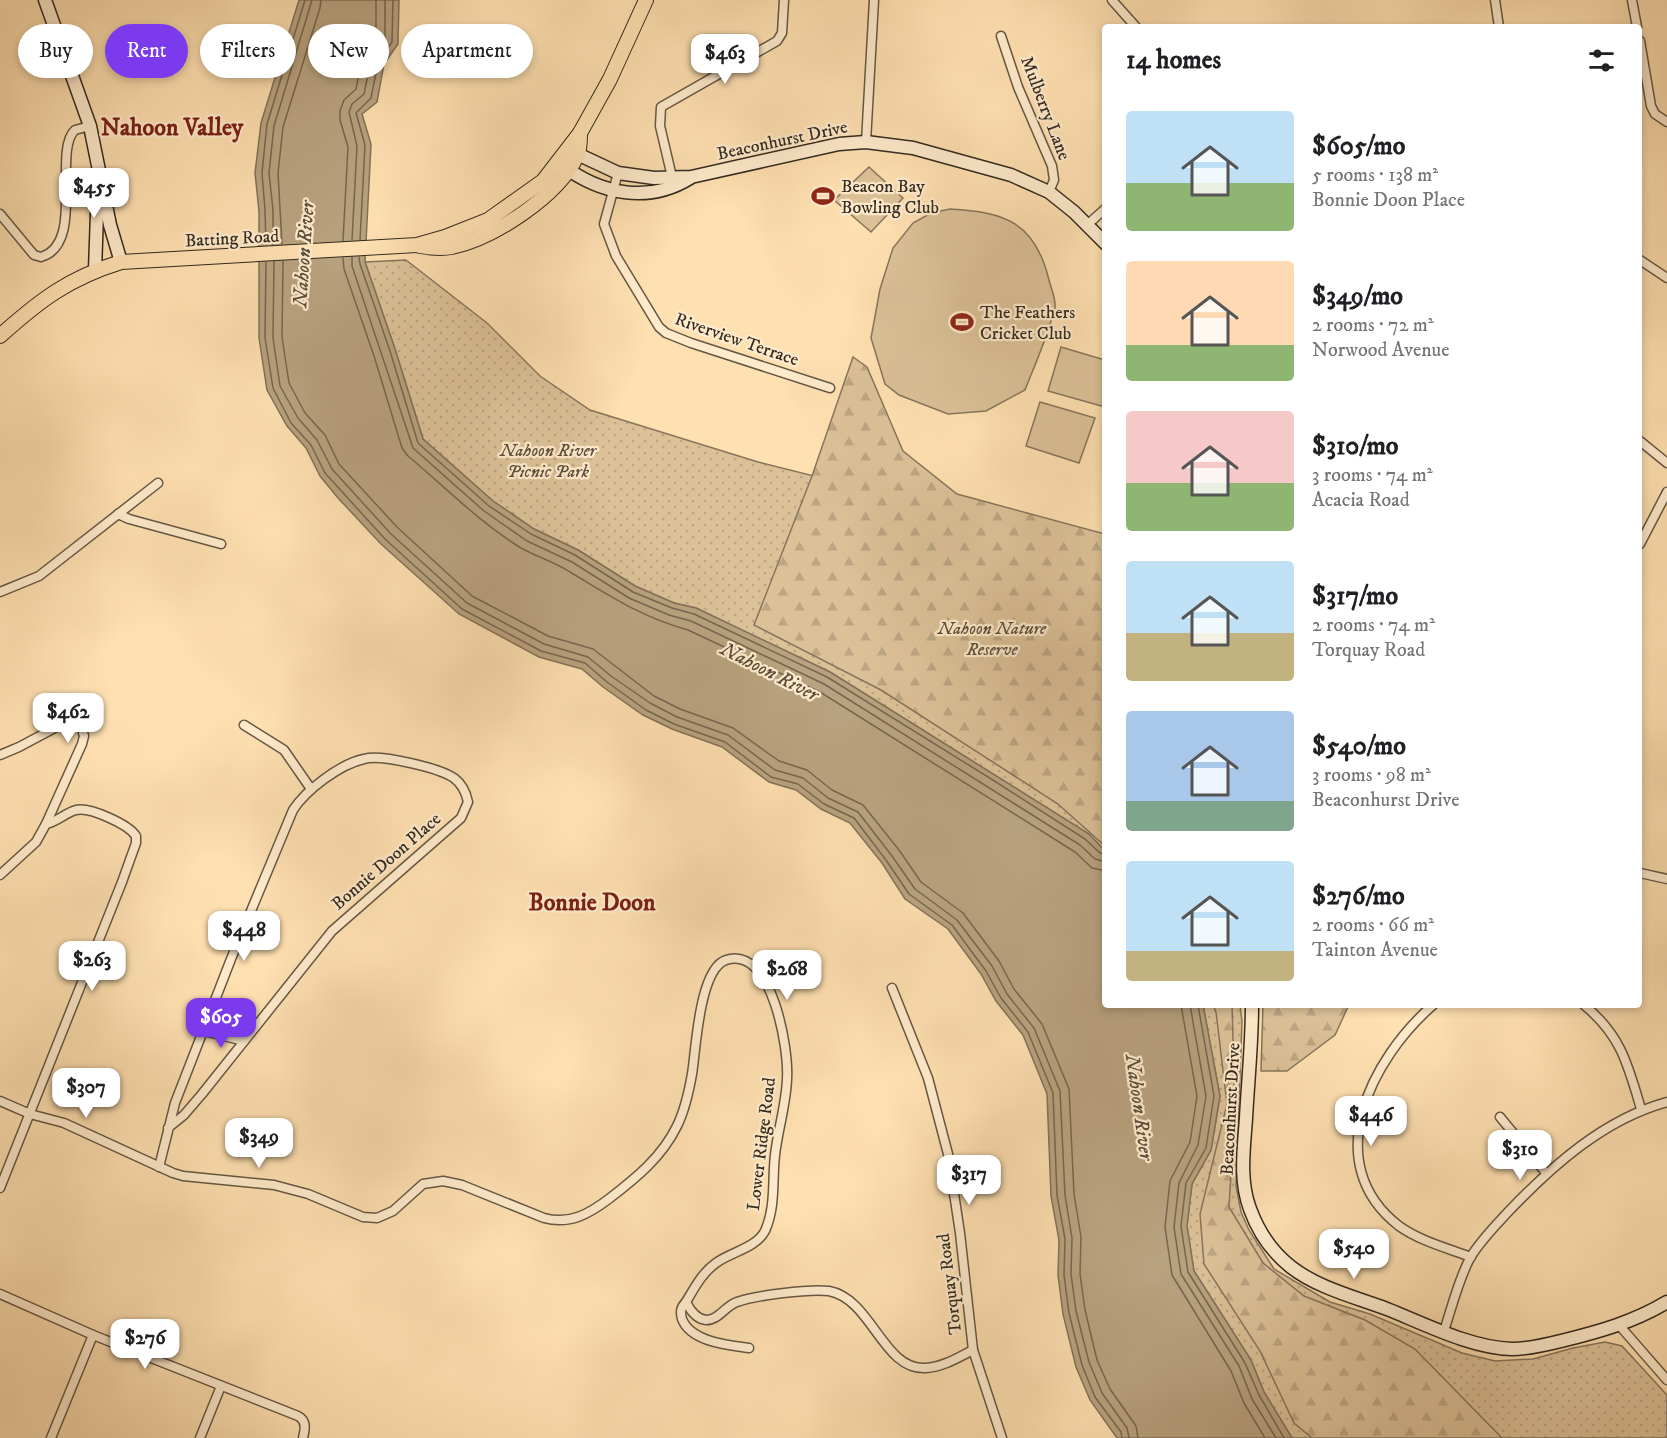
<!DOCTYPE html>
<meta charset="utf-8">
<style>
body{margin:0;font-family:"IM FELL DW Pica",serif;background:#f6f6f6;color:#202124;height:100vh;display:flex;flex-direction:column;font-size:22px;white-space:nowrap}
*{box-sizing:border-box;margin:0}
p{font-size:20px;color:#757577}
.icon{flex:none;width:33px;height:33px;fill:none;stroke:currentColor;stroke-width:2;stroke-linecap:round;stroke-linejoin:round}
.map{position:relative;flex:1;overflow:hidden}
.panel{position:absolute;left:1102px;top:24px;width:540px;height:984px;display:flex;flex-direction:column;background:#fff;border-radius:6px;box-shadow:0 3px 9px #0003}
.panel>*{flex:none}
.top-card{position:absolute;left:18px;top:24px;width:570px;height:54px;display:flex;gap:12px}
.price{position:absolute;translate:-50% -51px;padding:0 14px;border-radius:12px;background:#fff;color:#222;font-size:20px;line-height:39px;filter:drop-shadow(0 2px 3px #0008)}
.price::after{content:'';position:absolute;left:50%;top:36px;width:18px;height:14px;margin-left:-9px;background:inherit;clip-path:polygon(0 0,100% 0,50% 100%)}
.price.on{background:#7c3aed;color:#fff}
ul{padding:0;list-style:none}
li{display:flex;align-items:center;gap:18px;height:150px;padding:0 24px}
li span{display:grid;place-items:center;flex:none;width:168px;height:120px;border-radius:6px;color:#555}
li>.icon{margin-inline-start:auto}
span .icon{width:72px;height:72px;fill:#fffc;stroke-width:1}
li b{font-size:26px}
h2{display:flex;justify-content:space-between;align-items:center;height:72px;padding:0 24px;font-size:26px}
.tag{padding:0 21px;border-radius:27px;background:#fff;box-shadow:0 3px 9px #0003;font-size:21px;line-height:54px}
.tag.on{background:#7c3aed;color:#fff}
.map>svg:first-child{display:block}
.green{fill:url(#green-dots);stroke:#87755c;stroke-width:1.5}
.forest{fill:url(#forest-firs);stroke:#87755c;stroke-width:1.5}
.pitch{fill:#dcc198;stroke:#87755c;stroke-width:1.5}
.water{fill:#b9a27f;stroke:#837259;stroke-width:1.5}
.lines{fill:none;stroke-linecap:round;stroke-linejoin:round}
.shore{stroke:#76664f;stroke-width:1.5}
.street-casing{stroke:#655744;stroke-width:11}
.secondary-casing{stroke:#32291f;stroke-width:15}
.primary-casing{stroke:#32291f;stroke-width:16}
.street{stroke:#ffebcc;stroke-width:8}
.secondary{stroke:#ffebcc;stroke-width:12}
.primary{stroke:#ffe0b1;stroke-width:14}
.labels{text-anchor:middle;stroke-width:4.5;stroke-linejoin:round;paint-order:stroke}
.street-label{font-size:18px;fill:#32291f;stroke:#ffebcc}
.poi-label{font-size:18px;fill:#32291f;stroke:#ffebcc;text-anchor:start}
.park-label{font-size:18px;font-style:italic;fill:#5c4f3d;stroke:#ffebcc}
.water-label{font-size:20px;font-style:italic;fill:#5a4d3c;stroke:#ffebcc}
.district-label{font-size:24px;font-weight:bold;fill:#7a1f14;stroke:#ffebcc}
</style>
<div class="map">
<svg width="1667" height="1438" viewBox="0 0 1667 1438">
<defs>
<pattern id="green-dots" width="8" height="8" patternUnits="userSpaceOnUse" patternTransform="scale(1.5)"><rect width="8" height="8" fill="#dcc198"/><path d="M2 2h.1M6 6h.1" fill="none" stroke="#bda683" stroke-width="1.8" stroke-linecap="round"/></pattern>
<pattern id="forest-firs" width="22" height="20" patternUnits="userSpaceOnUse" patternTransform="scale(1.5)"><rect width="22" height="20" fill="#dcc198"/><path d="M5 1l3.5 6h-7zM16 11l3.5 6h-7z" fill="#bda683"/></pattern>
</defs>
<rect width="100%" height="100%" fill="#ffe0b1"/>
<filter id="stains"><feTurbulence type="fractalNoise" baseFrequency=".00333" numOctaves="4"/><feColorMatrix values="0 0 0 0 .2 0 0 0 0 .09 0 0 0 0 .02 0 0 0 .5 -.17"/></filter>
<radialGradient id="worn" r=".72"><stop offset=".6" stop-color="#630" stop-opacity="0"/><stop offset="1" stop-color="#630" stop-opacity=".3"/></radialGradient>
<g class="green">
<path d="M406,260L487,323L540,376L590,410L758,462L1105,549V851L1089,834L830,672L696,608L674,603L635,586L578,550L534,529L493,501L423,439L395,349L365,262Z"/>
<path d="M1203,1005H1240L1242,1021L1236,1186L1241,1212L1249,1230L1274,1269L1330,1302L1370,1314L1462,1353L1495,1361L1533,1359L1573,1348L1605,1342L1622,1346L1667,1395V1438H1292L1264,1392L1251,1360L1194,1271L1187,1226L1192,1184L1211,1150L1220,1096Z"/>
</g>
<g class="forest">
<path d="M853,357L867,367L903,451L957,494L1105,534V846L1058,804L881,690L754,625L812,476Z"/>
<path d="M1213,1005H1232L1235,1107L1229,1207L1263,1263L1304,1296L1365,1320L1415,1349L1502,1438H1312L1294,1423L1260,1351L1204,1264L1200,1214L1227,1104L1216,1012Z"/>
<path d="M1263,1005H1346L1348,1007L1335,1035L1287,1071H1261Z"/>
</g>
<g class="pitch">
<path d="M869,167L903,198L871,232L834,200Z"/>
<path d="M950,209C1005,212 1035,222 1049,280C1051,288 1056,299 1055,307C1055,311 1052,317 1051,321C1044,345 1034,367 1025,390L986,411L948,414L899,395L885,384L871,338L880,289L893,248L913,223L931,213Z"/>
<path d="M1061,347L1105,360V407L1048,391Z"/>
<path d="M1040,402L1095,418L1079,463L1026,446Z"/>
</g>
<path class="water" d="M299,0H399L398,44L384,64L377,102L362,114L371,144L365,262L395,349L423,439L493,501L534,529L578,550L635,586L674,603L696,608L830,672L1089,834L1105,851L1106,1005H1203L1220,1096L1211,1150L1192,1184L1187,1226L1194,1271L1251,1360L1264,1392L1292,1438H1117L1090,1400L1076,1367L1063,1314L1058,1275L1059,1240L1051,1196L1047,1094L1023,1035L996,1001L981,974L948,929L905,899L882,863L850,823L821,809L796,790L769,782L722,747L672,729L643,715L603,687L582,669L539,657L459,614L381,544L338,498L320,476L306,448L287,426L267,390L259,338V211L255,173L261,123Z"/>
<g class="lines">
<g class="shore">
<path d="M352,240L357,146L349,112L352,104L364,94L371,60L385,40V0"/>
<path d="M360,240L365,145L356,113L371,98L378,63L392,42L393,0"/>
<path d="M343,241L348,147L340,120V111L344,100L356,89L362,57L376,37V0"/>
<path d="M282,244L278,173L283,127L320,8L321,0"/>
<path d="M266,245L265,210L262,173L267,124L305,0"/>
<path d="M273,245V210L269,173L274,126L312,0"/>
<path d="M352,257V266L413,448L484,511L527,541L572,562L629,598L669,615L691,621L824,684L1080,845L1095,859L1106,862"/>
<path d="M359,257L360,264L390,351L418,443L489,506L531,534L575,555L633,592L672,608L694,614L827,677L996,782L1085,839L1100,853L1106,854"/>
<path d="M343,258L344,269L374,356L402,448L408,456C445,487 479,522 521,548C537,557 555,562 570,572C612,597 641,617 688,630L820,692L1075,852L1092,868L1106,871"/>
<path d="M274,261L273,338L280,386L298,418L317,440L332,469L391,534L467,603L544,644L588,657L611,676L650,703L677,717L728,735L775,770L803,778L828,798L858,812L892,856L915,889L957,920L992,966L1007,994L1034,1028L1060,1091L1065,1195L1072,1238L1071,1274L1076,1311L1089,1362L1102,1393L1127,1428L1129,1438"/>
<path d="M283,261L282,337L289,383L305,413L325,435L339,464L397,527L472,596L548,636L593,649L654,696L680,709L733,728L779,761L807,770L832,790L863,805L899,850L921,882L963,913L999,961L1014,989L1042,1024L1069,1089L1074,1194L1081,1237L1080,1274L1085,1310L1097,1360L1110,1389L1136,1426L1138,1438"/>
<path d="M266,262L265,338L273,388L291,423L311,445L325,473L385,539L462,609L541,651L585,663L607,682L646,710L674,724L725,742L771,777L798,784L824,804L854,818L886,860L909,894L952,925L986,971L1001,998L1028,1032L1053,1093L1057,1195L1065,1239L1064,1275L1069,1313L1082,1365L1095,1397L1121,1432L1122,1438"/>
<path d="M1181,1005L1197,1096L1190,1142L1170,1181L1165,1227L1172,1275L1231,1371L1244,1403L1265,1438"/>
<path d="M1190,1005L1206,1096L1198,1145L1179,1183L1174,1227L1181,1274L1239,1366L1252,1399L1276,1438"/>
<path d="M1198,1005L1214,1096L1206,1148L1186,1183L1181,1226L1188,1272L1245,1363L1259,1395L1284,1438"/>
</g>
<g class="street-casing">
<g id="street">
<path d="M1112,0L1136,27"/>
<path d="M1495,0L1499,27"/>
<path d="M1632,0L1637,27"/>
<path d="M1001,36L1018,87L1052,166L1054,180L1049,192"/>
<path d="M1640,41L1651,106L1655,114L1667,122"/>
<path d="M866,142L874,0"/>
<path d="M618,173L604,224L616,256L659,327L666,333L691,343L830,388"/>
<path d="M672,177L660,126L661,107L777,41L782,33L784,0"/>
<path d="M0,214L34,255L41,257C86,244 52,151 75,130L90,126"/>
<path d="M1087,225L1106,208"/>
<path d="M1640,260L1667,278"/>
<path d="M1640,441L1667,463"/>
<path d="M118,514L129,519L221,544"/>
<path d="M1640,544L1667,492"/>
<path d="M0,592L39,576L158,483"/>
<path d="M244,725L284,750L311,789"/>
<path d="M0,755L19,747L64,723L74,722L81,726L84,736L82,744L46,824"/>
<path d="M1640,873L1667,879"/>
<path d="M0,875L36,842L46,824C57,822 65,813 76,810C90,807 128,824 136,836V843L122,882L0,1188"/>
<path d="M892,988L928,1078L948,1154L960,1233L973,1350L1002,1438"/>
<path d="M1433,1005C1371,1059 1318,1163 1399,1226C1420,1241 1447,1248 1471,1257"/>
<path d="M1584,1005C1621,1035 1628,1065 1641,1109"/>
<path d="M204,1031L244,1041"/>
<path d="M0,1101L30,1114L64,1123L173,1173L183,1176L274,1185L308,1194L363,1217L377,1218L393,1211L423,1184L443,1181L462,1185L544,1218C570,1225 589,1214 610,1198C636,1178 662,1157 677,1126C685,1110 689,1091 692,1074C696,1050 699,969 726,960C772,945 789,1049 787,1079C786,1105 778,1129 775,1155C772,1181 776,1206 765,1231C756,1248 731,1252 716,1263C702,1273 695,1287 686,1302C690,1310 696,1319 706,1320C719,1320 725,1306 737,1302C757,1295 808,1289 829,1291C872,1299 883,1371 926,1368C943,1367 959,1357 973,1350"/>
<path d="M1500,1117L1546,1173"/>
<path d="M159,1167L175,1103L231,959L293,810C306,790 340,764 364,759C381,754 439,768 454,778C462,784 466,792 468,802L461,818L332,931L202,1094L184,1115L168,1128"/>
<path d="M0,1294L93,1335L298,1416C307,1421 305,1429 303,1438"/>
<path d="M686,1302C681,1307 680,1311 682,1319C691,1342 728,1345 749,1348"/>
<path d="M1619,1325L1667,1380"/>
<path d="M1444,1331C1452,1307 1458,1281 1470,1258C1480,1241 1495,1226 1508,1212C1552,1166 1604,1119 1667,1102"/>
<path d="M51,1438L93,1335"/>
<path d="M200,1438L221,1386"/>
</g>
</g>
<g class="secondary-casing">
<g id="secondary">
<path d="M45,0L90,126L110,225L121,262"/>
<path d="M571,151L618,173L654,178L691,177L839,144L866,142L913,148L1011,175L1049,192L1074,212L1106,244"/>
<path d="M562,165C600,194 648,204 690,178"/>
<path d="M95,270L98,185"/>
<path d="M1252,1005C1252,1043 1248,1081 1246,1118C1244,1148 1239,1180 1250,1209C1258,1231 1272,1252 1291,1267C1318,1288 1355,1297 1387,1309C1425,1324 1471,1348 1512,1349C1528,1349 1545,1345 1561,1341C1598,1332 1634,1322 1667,1302"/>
</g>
</g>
<g class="primary-casing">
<g id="primary">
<path d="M420,246C431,248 441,249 452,247C494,238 558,196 577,156C580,150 580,140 580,133"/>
<path d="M0,336C40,300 69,278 121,262L417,245L445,237L488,220L543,181L580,133L610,79L646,0"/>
</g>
</g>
<use href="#street" class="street"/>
<use href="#secondary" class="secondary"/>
<use href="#primary" class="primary"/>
</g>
<defs>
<g id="stadium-bare" transform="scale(1.8)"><path d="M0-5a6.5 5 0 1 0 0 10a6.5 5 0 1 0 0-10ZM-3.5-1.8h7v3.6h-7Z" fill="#8f2418" stroke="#ffebcc" stroke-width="2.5" paint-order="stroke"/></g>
</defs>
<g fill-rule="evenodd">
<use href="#stadium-bare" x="823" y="196"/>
<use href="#stadium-bare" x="962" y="322"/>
</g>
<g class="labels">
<g class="street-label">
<text transform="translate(1046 108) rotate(69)" y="6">Mulberry Lane</text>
<text transform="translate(782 140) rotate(-12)" y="6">Beaconhurst Drive</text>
<text transform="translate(232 238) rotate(-3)" y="6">Batting Road</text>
<text transform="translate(737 339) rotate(19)" y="6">Riverview Terrace</text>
<text transform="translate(386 861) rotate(-41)" y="6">Bonnie Doon Place</text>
<text transform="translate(1230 1109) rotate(-87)" y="6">Beaconhurst Drive</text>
<text transform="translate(761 1144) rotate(-83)" y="6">Lower Ridge Road</text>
<text transform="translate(949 1284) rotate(-97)" y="6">Torquay Road</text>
</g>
<g class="poi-label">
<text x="841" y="192">Beacon Bay<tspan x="841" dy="21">Bowling Club</tspan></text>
<text x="980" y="318">The Feathers<tspan x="980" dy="21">Cricket Club</tspan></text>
</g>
<g class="park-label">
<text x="548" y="456">Nahoon River<tspan x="548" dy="21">Picnic Park</tspan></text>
<text x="992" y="634">Nahoon Nature<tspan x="992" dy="21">Reserve</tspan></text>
</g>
<g class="water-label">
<text transform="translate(303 254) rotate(-86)" y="7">Nahoon River</text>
<text transform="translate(770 671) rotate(27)" y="7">Nahoon River</text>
<text transform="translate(1140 1107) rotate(82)" y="7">Nahoon River</text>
</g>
<g class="district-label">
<text x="172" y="135">Nahoon Valley</text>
<text x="592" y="910">Bonnie Doon</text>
</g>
</g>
<rect width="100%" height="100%" filter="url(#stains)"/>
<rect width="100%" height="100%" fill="url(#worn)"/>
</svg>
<b class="price" style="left:725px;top:85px">$463</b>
<b class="price" style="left:94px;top:219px">$455</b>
<b class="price" style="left:68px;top:744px">$462</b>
<b class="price" style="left:244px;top:962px">$448</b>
<b class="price" style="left:92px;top:992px">$263</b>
<b class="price" style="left:787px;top:1001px">$268</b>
<b class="price on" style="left:221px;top:1049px">$605</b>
<b class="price" style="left:86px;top:1119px">$307</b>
<b class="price" style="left:1371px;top:1147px">$446</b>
<b class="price" style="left:259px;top:1169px">$349</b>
<b class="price" style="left:1520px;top:1181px">$310</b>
<b class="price" style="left:969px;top:1206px">$317</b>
<b class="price" style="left:1354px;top:1280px">$540</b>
<b class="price" style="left:145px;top:1370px">$276</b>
<div class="top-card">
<a class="tag">Buy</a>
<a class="tag on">Rent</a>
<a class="tag">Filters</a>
<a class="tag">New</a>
<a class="tag">Apartment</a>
</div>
<section class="panel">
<h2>14 homes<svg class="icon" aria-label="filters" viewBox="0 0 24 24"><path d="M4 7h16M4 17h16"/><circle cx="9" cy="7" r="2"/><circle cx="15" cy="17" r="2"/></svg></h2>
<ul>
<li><span style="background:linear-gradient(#bfe0f5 60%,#8fb573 0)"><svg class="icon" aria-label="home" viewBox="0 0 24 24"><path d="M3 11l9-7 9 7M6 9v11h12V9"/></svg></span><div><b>$605/mo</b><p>5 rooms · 138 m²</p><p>Bonnie Doon Place</p></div></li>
<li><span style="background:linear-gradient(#ffd9b3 70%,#8fb573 0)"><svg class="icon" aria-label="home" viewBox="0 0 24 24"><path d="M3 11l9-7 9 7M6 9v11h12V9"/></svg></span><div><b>$349/mo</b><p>2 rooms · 72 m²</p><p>Norwood Avenue</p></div></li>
<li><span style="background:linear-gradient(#f6c9c9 60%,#8fb573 0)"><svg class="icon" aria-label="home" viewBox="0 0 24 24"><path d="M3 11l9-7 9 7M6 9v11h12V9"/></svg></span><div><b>$310/mo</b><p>3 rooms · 74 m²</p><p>Acacia Road</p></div></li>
<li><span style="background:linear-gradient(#bfe0f5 60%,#c2b280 0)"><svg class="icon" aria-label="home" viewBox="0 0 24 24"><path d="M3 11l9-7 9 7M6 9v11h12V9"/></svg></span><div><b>$317/mo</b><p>2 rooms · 74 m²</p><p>Torquay Road</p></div></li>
<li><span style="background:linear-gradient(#a9c7e8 75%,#7fa58c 0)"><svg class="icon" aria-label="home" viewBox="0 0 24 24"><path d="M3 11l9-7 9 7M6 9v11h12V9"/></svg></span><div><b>$540/mo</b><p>3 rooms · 98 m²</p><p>Beaconhurst Drive</p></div></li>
<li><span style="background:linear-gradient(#bfe0f5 75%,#c2b280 0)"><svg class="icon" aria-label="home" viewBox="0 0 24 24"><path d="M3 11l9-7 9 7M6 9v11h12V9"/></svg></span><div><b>$276/mo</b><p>2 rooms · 66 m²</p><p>Tainton Avenue</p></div></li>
</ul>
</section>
</div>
